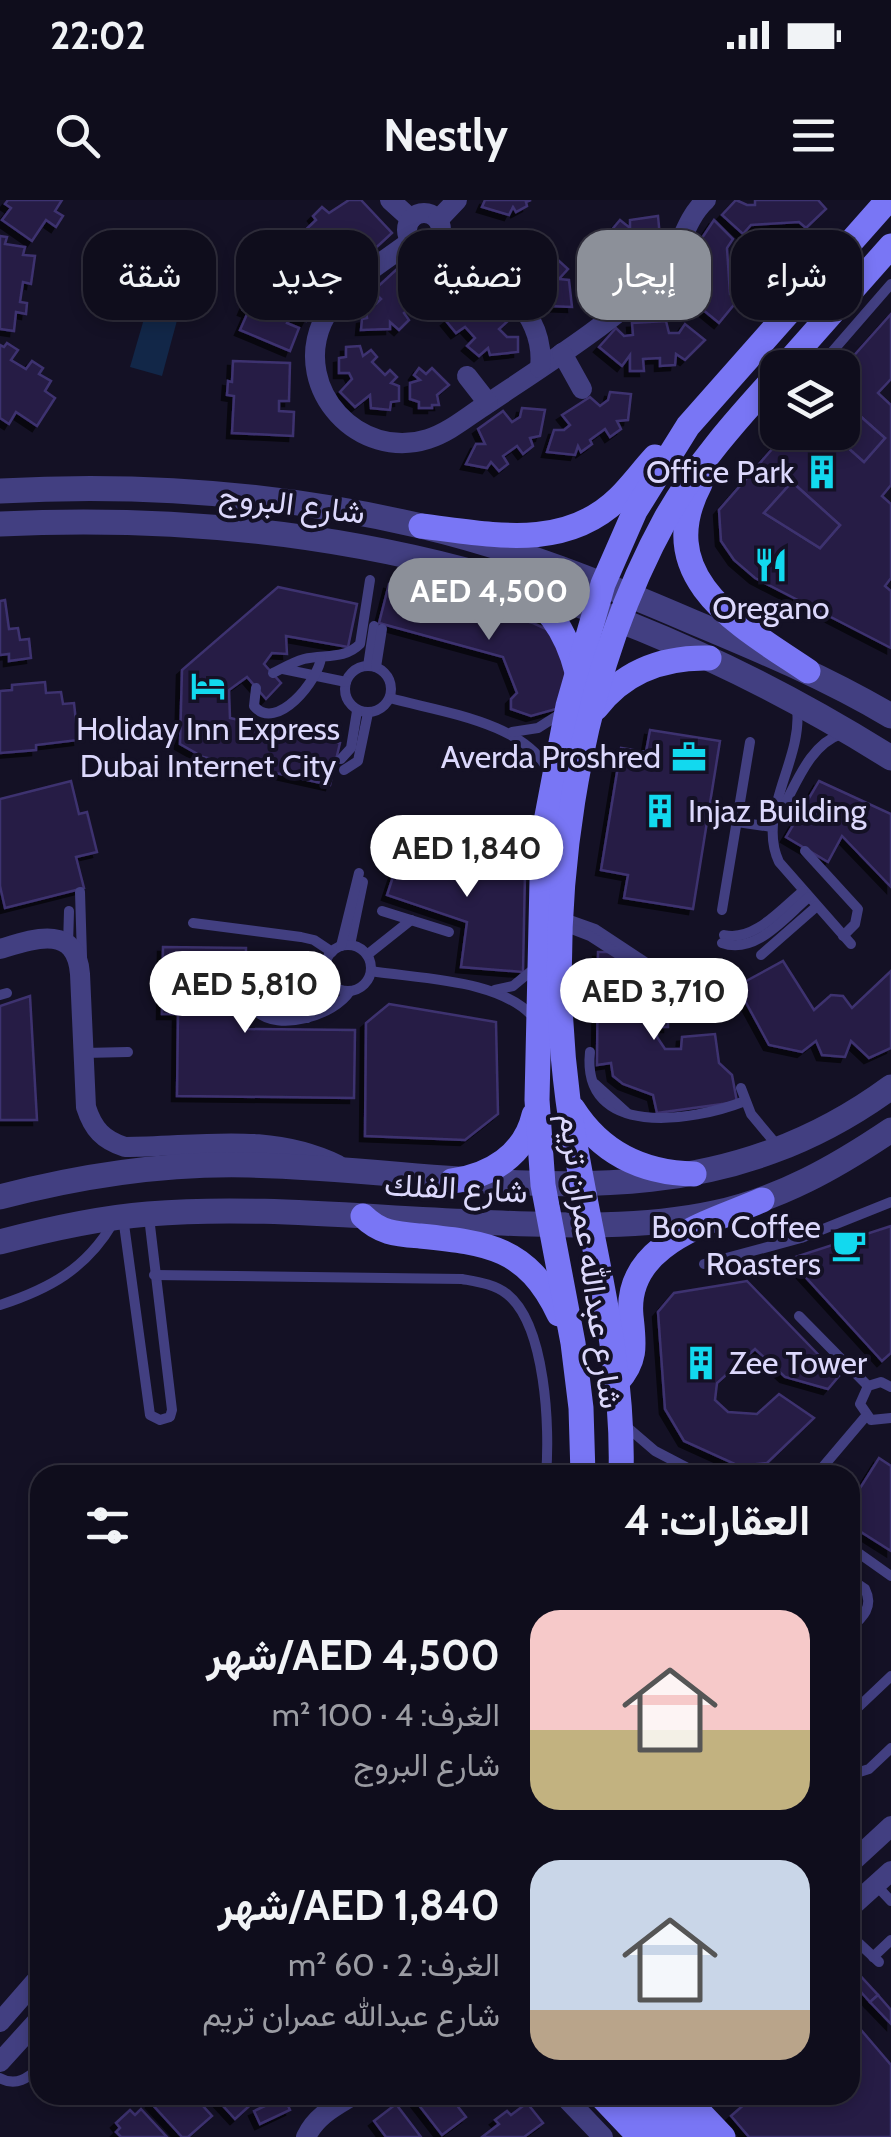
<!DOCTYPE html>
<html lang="ar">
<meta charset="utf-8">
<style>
body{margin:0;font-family:Cabin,Vazirmatn,sans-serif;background:#1d1b29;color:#f1f3f6;direction:rtl;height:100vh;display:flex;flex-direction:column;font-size:38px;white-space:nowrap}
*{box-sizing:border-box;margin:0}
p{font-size:32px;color:#9b9ca3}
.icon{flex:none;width:55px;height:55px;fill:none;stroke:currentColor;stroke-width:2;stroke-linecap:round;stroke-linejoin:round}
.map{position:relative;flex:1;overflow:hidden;direction:ltr}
.side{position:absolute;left:30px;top:1265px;width:830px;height:640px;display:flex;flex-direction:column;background:#0f0d1c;border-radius:30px;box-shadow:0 5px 15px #0003,0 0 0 2px #2f2d3b;direction:rtl}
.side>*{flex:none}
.hud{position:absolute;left:30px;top:30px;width:832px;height:90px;direction:rtl;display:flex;gap:20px}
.controls{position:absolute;left:760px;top:150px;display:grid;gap:20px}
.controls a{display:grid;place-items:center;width:100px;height:100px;border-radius:20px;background:#0f0d1c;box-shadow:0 5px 15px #0003,0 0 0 2px #2f2d3b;font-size:50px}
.price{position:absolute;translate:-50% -85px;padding:0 22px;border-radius:35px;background:#fff;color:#222;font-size:32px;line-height:65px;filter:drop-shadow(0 2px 5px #0008)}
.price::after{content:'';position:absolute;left:50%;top:60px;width:30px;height:22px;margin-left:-15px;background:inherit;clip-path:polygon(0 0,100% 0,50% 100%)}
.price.active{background:#8c9099;color:#fff}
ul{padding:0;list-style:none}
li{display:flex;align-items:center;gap:30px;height:250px;padding:0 50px}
li span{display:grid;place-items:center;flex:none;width:280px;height:200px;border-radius:30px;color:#555}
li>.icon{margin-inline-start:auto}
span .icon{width:120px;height:120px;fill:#fffc;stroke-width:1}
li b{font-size:42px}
h2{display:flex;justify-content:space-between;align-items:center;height:120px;padding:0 50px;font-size:42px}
.tag{padding:0 35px;border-radius:30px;background:#0f0d1c;box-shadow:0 5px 15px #0003,0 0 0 2px #2f2d3b;font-size:35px;line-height:90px}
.tag.active{background:#8c9099;color:#fff}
.status{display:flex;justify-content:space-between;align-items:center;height:70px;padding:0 50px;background:#0f0d1c;direction:ltr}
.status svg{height:28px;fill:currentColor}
header{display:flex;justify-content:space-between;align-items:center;height:130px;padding:0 50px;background:#0f0d1c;font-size:45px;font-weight:800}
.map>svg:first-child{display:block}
.water{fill:#122748}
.building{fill:#261e45;stroke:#3e326f;stroke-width:2.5;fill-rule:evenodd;filter:url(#shadow)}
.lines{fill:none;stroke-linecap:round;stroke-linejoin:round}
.service{stroke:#423f81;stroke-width:10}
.minor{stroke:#423f81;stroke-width:20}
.tertiary{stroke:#423f81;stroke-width:25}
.secondary{stroke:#7976f5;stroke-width:25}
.labels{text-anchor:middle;stroke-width:8;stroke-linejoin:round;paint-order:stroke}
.poi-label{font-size:32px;fill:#dcd8fc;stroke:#141125;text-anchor:end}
.street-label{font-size:32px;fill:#dcd8fc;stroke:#141125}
</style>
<div class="status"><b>22:02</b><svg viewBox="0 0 49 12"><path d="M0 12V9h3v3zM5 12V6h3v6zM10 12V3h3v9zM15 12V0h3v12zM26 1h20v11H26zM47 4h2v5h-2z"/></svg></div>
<header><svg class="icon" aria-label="menu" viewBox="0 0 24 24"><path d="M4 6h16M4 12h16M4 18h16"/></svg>Nestly<svg class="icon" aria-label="search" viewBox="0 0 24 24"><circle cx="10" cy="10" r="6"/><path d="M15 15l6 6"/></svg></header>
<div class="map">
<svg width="891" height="1937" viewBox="0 0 891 1937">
<defs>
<filter id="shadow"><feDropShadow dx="-5" dy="5" stdDeviation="0" flood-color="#0009"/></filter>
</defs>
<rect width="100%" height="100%" fill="#141125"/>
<path class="water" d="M148,105L179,113L162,176L130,167Z"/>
<g class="building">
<path d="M8,0H62L55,11L63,16L56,27L46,20L32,41L2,20L11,8L5,4Z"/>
<path d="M349,0H361L392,33L367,56L352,40L345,46L356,56L337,74L300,35L316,20L313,16L322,7L329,13Z"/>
<path d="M485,0H531L526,2L527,6L516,12L513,7L509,15L482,7Z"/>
<path d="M736,0L747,5H755V0H818L826,9L806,28L799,22L751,25L743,34L722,15Z"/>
<path d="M658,16L660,37L650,39L644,47L651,54L629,81L621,74L615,81V92L592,94L591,66L601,64L590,56L599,45L607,52L619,38L610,32L620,20L630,28V20Z"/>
<path d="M714,20L733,39L727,48L730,94L737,101L719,123L702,109L709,101L710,91L696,92L694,58L707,56V46L700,41Z"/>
<path d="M0,36L7,37L5,44L25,47L23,55L35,56L31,84L23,82L20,102L27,103L26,114L16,112L14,131L0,129Z"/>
<path d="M499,37H527L528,47L535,38L544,47L539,54L552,66L558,60L568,69L559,79L569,80L572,107L548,106V96L540,89L531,98L506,74L513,66L509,60L499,59Z"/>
<path d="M414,60L439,62L437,89L426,90L432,98L424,107L417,102L404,113L409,120L399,130L390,122V129L361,130L362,119L367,118L366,113L381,99L373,91L397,69L407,79L414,72Z"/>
<path d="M272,68L324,89L314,112L311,111L306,121L291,115L287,123L299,128L290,151L240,130L248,112L243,110L249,96L259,100Z"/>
<path d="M448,84H472V97L478,102L485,96L508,121L499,129L507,137H518V152L490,155L488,148L479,156L467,146L475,138L465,127L456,133L446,121L456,113L448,110Z"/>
<path d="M891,114V179L878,193L891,205V285L882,296L891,304V378L885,386L891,391V448L755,378L734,360L721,341L719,310L787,232H842V169ZM859,215L885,238L864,262L837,238ZM792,282L840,325L820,348L764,313Z"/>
<path d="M666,121L669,133H679L685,124L705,140L685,160L676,154L675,165L660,166V158L643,159L644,171H630V155L622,166L599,147L616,128L624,136L633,135L632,123Z"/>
<path d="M7,143L18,150L11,160L26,169L32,161L43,168L39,174L51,181L45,191L55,198L37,226L16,212L9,224L0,218V145L4,147Z"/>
<path d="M360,146L363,156L371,150L377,157L372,162L385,175L390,170L397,177L391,183L399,186V201L391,202L390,210L371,208L370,195L355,207L340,192L352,179L349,173H339V158L346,157V147Z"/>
<path d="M233,161L290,163L289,201H279V211L294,212L293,236L232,233L234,196L227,195L228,181L232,182Z"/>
<path d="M419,168L426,174L432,168L449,185L437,195L439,205H432V208H419V202L410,199V183L420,180L414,175Z"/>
<path d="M610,192L631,194L628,220L617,221L621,229L610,237L605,229L590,240L592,244L581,252L578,246L575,255L547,252L554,230H564L570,225L562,215L590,197L600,206L608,200Z"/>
<path d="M522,208L545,210L540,236L530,238L533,246L523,254L517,246L503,256L508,264L499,271L491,262L487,268L466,264L476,244H485L478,229L503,211L512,222L520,217Z"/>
<path d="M859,215L885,238L864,262L837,238Z"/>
<path d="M792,282L840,325L820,348L764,313Z"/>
<path d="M389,384L533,423L555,433L568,454L567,486L556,509L531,516L511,509V499L517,493L503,457L379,423Z"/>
<path d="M278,387L357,404L348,447L286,436L287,454L272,453L264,464L281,483L266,499L247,477L229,490L230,518L340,543L330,585L203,557L180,544L182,470Z"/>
<path d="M5,400L9,429L18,428L20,440L29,439L31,458L9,461V454L0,455V401Z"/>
<path d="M45,482L46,493L61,492L63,504L74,503L78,540L36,545V550L0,553V491L12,490V485Z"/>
<path d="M650,530L720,541L693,709L624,698L628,675L601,670L621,548L646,552Z"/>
<path d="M71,581L79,614L87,612L97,652L76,657L84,688L5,708L0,686V599Z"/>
<path d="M819,581L891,614V687L842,636L828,662L786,637Z"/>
<path d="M407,634L525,674L523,772L461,767L467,722L387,695Z"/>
<path d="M163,747L246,748L245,829L355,830L354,898L177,896L178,814H162Z"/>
<path d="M598,752H612L668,788V827H657V837L665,849H681L682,837L715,834L719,863L732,875L737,902L657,913L653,895L623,884L613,876L611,863L597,865Z"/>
<path d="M783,761L814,810L831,795L843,796L852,808L891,771V848L869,858L851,841L845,857L822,855L816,841L802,852L769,845L737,786Z"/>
<path d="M30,796L37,920H0V806Z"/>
<path d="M389,804L496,822L498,914L465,940L365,936L366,823Z"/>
<path d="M891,1026V1153L882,1161L789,1059Z"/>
<path d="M747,1081L839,1176L828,1189L785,1177L755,1149L717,1183L715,1200L728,1212L757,1214L779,1194L814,1218L767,1263L739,1266L684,1241L665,1209L658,1112L674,1093Z"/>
<path d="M879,1258L891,1266V1351L850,1325V1304Z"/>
<path d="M856,1771L878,1795L870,1802L850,1780Z"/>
<path d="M878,1795L891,1810V1824L870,1802Z"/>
<path d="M850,1817L891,1865V1937H749L731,1916L755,1895H850Z"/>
<path d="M154,1895H193L212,1916L188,1937H182L151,1903L157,1898Z"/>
<path d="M213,1895H256L258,1898L235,1919Z"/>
<path d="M411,1895H449L466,1917L442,1935Z"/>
<path d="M284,1897L290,1910L260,1924L254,1911Z"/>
<path d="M527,1903L543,1923L524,1937H482L499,1924L495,1920L507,1911L511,1915Z"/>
<path d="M396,1904L421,1937H386L374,1921Z"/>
<path d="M141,1909L167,1937H121L116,1932L120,1928L116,1923L130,1910L135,1915Z"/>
</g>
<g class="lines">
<g class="service">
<path d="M818,168L891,84"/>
<path d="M757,207L778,202"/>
<circle cx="368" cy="489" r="23"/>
<path d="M368,466L374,426"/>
<path d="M376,467L382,429"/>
<path d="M283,469L346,482"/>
<path d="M273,473C283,468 293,462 304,459C324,454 344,460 360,444L370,380"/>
<path d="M256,488L254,506C276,533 319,480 321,457"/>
<path d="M390,498C440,512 527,522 550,574"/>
<path d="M797,509C803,560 756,613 779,662L851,744"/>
<path d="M512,532L538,528L560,514"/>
<path d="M341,559L351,548L357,511"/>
<path d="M344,570L358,561L368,513"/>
<path d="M780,613C796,585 809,545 841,534"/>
<path d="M737,622L772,627"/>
<path d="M805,651L858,709L855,724L843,736"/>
<path d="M80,692L82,757"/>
<path d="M722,710L750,542"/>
<path d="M382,711L449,732"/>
<path d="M564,718L595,729L654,768"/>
<path d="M193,723L301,737L314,740L332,752"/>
<path d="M564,726L590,736L649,774"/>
<path d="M724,735C754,742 781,709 803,691"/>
<path d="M722,743C756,755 785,717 809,697"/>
<path d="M68,745L69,711"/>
<path d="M350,745L363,682"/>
<circle cx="348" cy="768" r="23"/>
<path d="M341,746L359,673"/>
<path d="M367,755L411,720"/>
<path d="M761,755L817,706"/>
<path d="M254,763L325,766"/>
<path d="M371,771C420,779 501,779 534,818"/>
<path d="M253,774L327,776"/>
<path d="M332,784L306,790L261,791L254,804L256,811C278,832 334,816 350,791"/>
<path d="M306,790L307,818"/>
<path d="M495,790L513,786L536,767"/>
<path d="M0,795L7,793"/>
<path d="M590,852C581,939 692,922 745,901"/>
<path d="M84,853L128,852"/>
<path d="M595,884L626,912"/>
<path d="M741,888L751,914L776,944"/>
<path d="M123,1017L150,1215L160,1220L170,1217L172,1210L149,1017"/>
<path d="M704,1064L801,1038L891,1002"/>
<path d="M154,1075L462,1079C478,1082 494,1084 507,1094C546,1125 550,1229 546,1275"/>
<path d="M0,1105C49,1089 86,1069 113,1023"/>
<path d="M799,1116L868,1186"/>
<path d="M891,1187L881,1182L868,1186L860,1204L871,1220L891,1218"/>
<path d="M627,1227L655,1251L701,1275"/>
<path d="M671,1275L687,1269"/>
<path d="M816,1275L866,1216"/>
<path d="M850,1347L891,1376"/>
<path d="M850,1379L865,1389C874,1407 863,1417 850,1429"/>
<path d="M850,1515L891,1476"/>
<path d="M850,1575L869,1569L891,1548"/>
<path d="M876,1685L891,1701"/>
<path d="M850,1735L879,1762"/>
<path d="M873,1757L891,1740"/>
<path d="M0,1878C16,1887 28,1878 40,1867"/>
</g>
<g class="minor">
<path d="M390,0L411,19"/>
<circle cx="424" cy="30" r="17"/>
<path d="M438,20L457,0"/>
<path d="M411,41C381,64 338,87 322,123C293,190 359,261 428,239C450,232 468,216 487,204C542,167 612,123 659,77C681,55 682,22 706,0"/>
<path d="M436,43C485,67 547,107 540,168"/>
<path d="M668,66L687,77"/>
<path d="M562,153L582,189"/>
<path d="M467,176L488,203"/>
<path d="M0,749C33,739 76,723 80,774L86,907C93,929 103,940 125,947C198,947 268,931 338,965"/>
<path d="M850,1664L891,1626"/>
<path d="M850,1708L891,1671"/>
<path d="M0,1822L40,1776"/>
<path d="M0,1862L40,1818"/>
<path d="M563,1895L603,1937"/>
<path d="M306,1937C316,1916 334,1907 354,1895"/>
</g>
<g class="tertiary">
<path d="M0,291C140,283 284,294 421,326C515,348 605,384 693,422C760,450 827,478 891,516"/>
<path d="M0,324C328,308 614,384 891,558"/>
<path d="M0,997C80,976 167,963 249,965C476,970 688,1036 891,887"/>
<path d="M0,1042C49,1029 98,1018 148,1014C256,1005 366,1018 473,1022C554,1025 635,1030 714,1013C780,999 836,967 891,930"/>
</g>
<g class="secondary">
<path d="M783,168L891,46"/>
<path d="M700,284C650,379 743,427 808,471"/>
<path d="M421,326C490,334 564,352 619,298C632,285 643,270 655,257"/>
<path d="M508,380C546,402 566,429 577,472"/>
<path d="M596,508C624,471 664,457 709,458"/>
<path d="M573,909C601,953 643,973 694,974"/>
<path d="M452,981C490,976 525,955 534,915"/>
<path d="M363,1016C380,1033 396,1034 420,1036C488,1043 527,1047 559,1114"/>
<path d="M617,1182C637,1160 634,1144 631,1116C624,1043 710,1023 762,1000"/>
<path d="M583,1275L581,1208L573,1143L543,985L537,900L543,637L568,506L603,384L635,311L688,226L888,0"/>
<path d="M621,1275C625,1147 585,1026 568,900C543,710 573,487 666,318C696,265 737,219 778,174"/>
<path d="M600,1895L640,1937"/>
<path d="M629,1895L669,1937"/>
<path d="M657,1895L696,1937"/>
<path d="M683,1895L723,1937"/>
</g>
</g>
<defs>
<g id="building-bare" transform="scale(2.7)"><path d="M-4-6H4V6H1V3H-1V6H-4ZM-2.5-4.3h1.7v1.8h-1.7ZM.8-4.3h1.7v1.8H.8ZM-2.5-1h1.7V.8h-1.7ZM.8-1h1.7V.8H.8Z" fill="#12d9ef" stroke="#141125" stroke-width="2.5" paint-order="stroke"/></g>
<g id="restaurant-bare" transform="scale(2.7)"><path d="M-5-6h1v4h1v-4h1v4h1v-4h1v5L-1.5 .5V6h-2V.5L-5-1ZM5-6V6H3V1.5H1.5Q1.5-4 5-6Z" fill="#12d9ef" stroke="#141125" stroke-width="2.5" paint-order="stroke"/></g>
<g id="hotel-bare" transform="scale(2.7)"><path d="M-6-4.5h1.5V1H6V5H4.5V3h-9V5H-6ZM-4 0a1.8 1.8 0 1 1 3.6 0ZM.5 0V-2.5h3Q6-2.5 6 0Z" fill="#12d9ef" stroke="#141125" stroke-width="2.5" paint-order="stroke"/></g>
<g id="office-bare" transform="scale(2.7)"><path d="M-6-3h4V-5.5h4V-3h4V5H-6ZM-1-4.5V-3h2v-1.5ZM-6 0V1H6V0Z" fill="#12d9ef" stroke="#141125" stroke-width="2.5" paint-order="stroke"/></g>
<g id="cafe-bare" transform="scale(2.7)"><path d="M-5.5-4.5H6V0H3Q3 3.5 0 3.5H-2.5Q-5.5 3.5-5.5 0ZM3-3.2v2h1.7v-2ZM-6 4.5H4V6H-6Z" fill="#12d9ef" stroke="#141125" stroke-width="2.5" paint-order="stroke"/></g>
</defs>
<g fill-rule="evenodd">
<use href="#building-bare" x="822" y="272"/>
<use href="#restaurant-bare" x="771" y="365"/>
<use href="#hotel-bare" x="208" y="486"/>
<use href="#office-bare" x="689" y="557"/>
<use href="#building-bare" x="660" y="611"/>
<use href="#cafe-bare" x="849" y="1045"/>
<use href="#building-bare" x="701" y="1163"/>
</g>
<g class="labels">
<g class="poi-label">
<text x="794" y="283">Office Park</text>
<text x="771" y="419" text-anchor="middle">Oregano</text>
<text x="208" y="540" text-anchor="middle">Holiday Inn Express<tspan x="208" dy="37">Dubai Internet City</tspan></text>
<text x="661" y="568">Averda Proshred</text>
<text x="688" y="622" text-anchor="start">Injaz Building</text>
<text x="821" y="1038">Boon Coffee<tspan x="821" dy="37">Roasters</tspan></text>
<text x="729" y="1174" text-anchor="start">Zee Tower</text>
</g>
<g class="street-label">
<text transform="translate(292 304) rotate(7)" y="11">شارع البروج</text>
<text transform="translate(456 988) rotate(3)" y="11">شارع الفلك</text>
<text transform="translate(591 1061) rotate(82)" y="11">شارع عبدالله عمران تريم</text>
</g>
</g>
</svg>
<div class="controls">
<a><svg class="icon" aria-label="layers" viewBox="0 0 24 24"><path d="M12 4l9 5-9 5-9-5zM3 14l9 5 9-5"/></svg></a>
</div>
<b class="price active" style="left:489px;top:443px">AED 4,500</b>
<b class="price" style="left:467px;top:700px">AED 1,840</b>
<b class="price" style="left:245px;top:836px">AED 5,810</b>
<b class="price" style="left:654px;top:843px">AED 3,710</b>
<div class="hud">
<a class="tag">شراء</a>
<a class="tag active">إيجار</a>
<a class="tag">تصفية</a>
<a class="tag">جديد</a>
<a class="tag">شقة</a>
</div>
<section class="side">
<h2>العقارات: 4<svg class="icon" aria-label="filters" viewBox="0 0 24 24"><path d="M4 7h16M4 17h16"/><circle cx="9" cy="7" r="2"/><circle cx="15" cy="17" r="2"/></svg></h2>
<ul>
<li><span style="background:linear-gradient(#f6c9c9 60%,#c2b280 0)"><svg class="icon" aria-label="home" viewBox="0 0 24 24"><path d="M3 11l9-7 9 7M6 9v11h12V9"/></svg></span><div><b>AED 4,500/شهر</b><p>الغرف: 4 · 100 m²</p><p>شارع البروج</p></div></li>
<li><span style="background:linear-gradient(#c9d6e8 75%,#b9a48a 0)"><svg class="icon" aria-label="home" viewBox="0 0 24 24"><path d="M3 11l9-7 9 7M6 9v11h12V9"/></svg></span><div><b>AED 1,840/شهر</b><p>الغرف: 2 · 60 m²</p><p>شارع عبدالله عمران تريم</p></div></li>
</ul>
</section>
</div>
